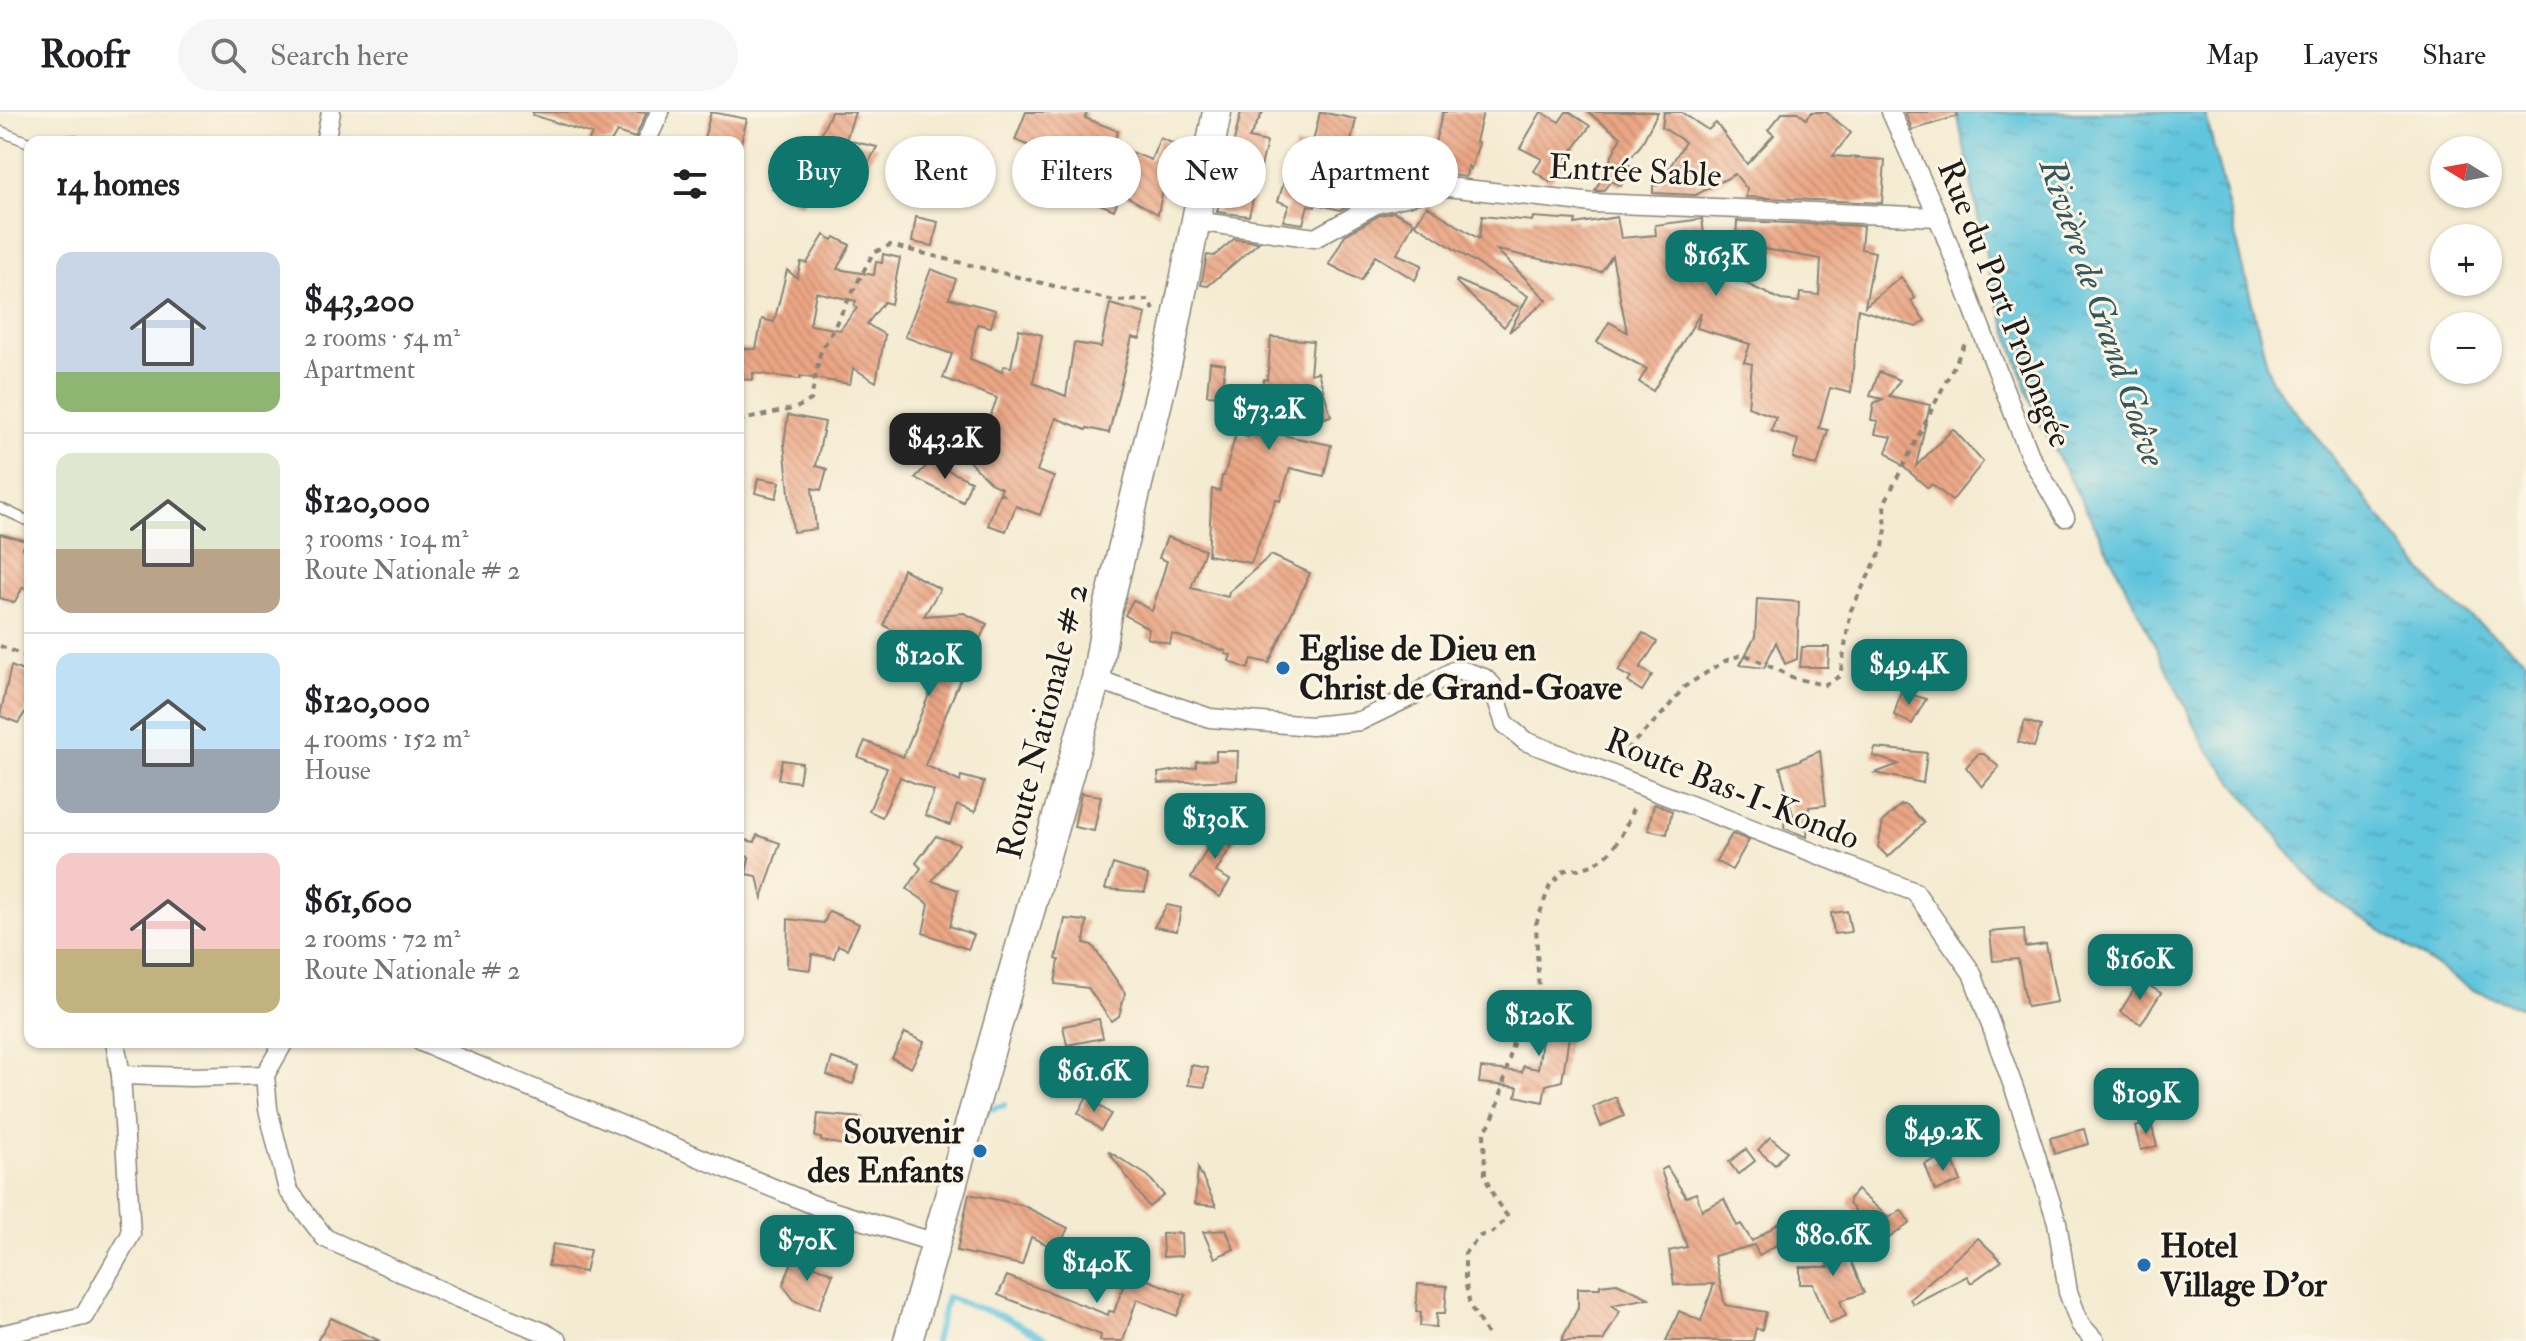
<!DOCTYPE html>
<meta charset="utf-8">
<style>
body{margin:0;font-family:"IM FELL Double Pica",serif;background:#f6f6f6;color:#202124;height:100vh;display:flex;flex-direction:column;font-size:30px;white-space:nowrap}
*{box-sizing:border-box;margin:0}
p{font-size:26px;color:#757577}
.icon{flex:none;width:44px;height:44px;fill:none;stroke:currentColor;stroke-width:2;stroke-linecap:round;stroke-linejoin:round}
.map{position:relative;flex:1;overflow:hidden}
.panel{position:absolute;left:24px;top:24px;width:720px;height:912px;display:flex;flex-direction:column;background:#fff;border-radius:16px;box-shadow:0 2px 6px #0004}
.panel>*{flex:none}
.guide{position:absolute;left:768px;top:24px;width:760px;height:72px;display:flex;gap:16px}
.needle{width:52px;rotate:281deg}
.buttons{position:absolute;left:2430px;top:24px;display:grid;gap:16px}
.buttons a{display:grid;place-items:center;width:72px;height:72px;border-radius:50%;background:#fff;box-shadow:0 2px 6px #0004;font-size:40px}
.price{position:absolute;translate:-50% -68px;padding:0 18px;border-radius:16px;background:#0f766e;color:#fff;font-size:26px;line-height:52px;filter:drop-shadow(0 2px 4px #0008)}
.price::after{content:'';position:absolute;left:50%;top:48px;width:24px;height:18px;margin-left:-12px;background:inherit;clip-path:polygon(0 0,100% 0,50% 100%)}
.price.current{background:#222;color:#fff}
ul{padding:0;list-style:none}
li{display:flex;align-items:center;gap:24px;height:200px;padding:0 32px}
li+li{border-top:2px solid #e0e0e0}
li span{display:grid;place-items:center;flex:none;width:224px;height:160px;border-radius:16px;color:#555}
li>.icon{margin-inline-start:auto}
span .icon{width:96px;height:96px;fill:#fffc;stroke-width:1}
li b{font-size:34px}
h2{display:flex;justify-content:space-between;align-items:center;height:96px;padding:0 32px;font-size:34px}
.pill{padding:0 28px;border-radius:36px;background:#fff;box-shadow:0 2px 6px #0004;font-size:28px;line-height:72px}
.pill.current{background:#0f766e;color:#fff}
header{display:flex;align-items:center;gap:48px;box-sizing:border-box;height:112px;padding:0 40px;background:#fff;border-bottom:2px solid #e0e0e0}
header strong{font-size:38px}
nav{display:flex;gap:44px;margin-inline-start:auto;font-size:28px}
.search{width:560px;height:72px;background:#f6f6f6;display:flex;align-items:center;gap:20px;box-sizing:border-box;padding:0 28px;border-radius:44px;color:#757577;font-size:30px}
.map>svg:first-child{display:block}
.water{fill:url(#water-ripples);stroke:#3e707c;stroke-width:2}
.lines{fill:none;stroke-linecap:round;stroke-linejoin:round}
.stream{stroke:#5fc4dd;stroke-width:6}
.building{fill:url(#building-back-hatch);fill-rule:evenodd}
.service-casing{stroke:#888477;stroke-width:12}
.minor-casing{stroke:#888477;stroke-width:21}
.primary-casing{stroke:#888477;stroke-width:31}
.path{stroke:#888477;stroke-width:4;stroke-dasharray:6 6;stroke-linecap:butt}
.service{stroke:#fff;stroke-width:9}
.minor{stroke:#fff;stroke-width:18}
.primary{stroke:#fff;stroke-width:28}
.poi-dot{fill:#1f6fb2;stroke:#fcf5e5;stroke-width:3}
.labels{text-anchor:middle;stroke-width:6;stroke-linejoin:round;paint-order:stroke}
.street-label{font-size:34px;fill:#1c1c1c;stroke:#fcf5e5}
.poi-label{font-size:34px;font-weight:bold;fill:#1c1c1c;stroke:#fcf5e5;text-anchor:start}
.water-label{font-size:36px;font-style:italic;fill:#335760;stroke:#fcf5e5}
</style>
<header>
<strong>Roofr</strong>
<div class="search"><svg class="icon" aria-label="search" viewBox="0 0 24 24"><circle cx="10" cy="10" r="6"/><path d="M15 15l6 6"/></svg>Search here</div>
<nav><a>Map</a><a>Layers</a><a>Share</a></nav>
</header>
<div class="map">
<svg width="2526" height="1229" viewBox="0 0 2526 1229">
<defs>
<pattern id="water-ripples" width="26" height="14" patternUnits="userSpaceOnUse" patternTransform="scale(2)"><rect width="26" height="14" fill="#5fc4dd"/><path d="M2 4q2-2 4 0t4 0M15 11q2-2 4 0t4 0" fill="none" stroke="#52a8bd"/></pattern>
<pattern id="building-back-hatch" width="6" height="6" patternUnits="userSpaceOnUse" patternTransform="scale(2)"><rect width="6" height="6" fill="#eaa584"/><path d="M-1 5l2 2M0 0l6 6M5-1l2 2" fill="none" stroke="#c88d71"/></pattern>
</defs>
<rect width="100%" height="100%" fill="#fcf5e5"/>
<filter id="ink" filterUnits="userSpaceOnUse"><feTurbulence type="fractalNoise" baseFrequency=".0125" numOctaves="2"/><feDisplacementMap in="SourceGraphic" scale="16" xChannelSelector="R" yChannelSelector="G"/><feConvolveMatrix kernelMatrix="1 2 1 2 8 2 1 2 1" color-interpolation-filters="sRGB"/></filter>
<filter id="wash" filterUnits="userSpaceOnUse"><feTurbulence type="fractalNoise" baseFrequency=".006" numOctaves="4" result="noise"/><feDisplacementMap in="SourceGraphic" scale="32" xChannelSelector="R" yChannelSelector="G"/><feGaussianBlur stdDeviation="1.8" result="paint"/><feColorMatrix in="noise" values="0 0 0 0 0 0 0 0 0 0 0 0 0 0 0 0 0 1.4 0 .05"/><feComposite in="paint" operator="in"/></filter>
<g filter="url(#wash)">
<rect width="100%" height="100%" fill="#f4ebd2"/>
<path class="water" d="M1957,0H2205L2271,268L2442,483L2526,548V897L2473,878L2319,778L2205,634L2101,425L2036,304L1992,173Z"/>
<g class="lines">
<g class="stream">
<path d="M984,1004L988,998L1004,993"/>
<path d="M935,1229L947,1185L1007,1206L1050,1229"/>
</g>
</g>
<g id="blocks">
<g class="building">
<path d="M533,0H647L635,26L617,20L611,30H588L592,22L533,3Z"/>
<path d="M711,0L747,7L741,30H717L704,26Z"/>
<path d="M831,0H855L846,28L877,35L860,67L828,50L816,74L801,67Z"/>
<path d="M1026,0H1087L1085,6L1118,19L1113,33L1151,48L1160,26L1182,35L1175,55L1168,52L1158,102L1121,81L1114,98L1085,86L1092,70L1036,47L1039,38L1015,28Z"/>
<path d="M1241,0H1263L1249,26L1267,30L1249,104L1217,100Z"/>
<path d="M1320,0L1356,7L1347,48L1333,38L1315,76L1353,86L1352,92L1340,98L1316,92L1315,95L1308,93L1303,112L1283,109L1289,93L1278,89L1296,33L1311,38Z"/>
<path d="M1443,0H1483L1476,30L1479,31L1471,57L1468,54L1466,65L1427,60Z"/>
<path d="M1541,0L1559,10L1566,0H1569L1590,14L1550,70L1534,59L1542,47L1520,36Z"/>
<path d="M1587,0H1658L1641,33L1626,51L1631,54L1621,74L1611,69L1603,79H1595L1621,25Z"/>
<path d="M1664,0H1681L1708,18L1716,11L1747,52L1774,23L1768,18L1783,0H1798L1806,7L1812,0H1826L1851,21L1833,44L1885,48L1882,91L1746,85L1747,77L1735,62L1696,83L1653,81V73L1658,74L1685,30L1662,15Z"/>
<path d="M1905,0H1957L1958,4L1912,18Z"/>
<path d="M780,63L810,77L802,93L772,77Z"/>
<path d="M1427,94L1479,127L1482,104L1532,109L1533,105L1576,108L1575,112L1617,105L1621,126L1656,123L1655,113L1702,107L1704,122L1736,127L1737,109L1863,114L1861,137L1875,140L1865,194L1901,165L1915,186L1911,189L1925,209L1916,215L1858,197L1851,281L1830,276L1819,316L1828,318L1817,354L1793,346L1798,328L1771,319L1776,305L1748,295L1752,252L1744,250L1750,232L1697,216L1701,200L1653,279L1639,270L1647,257L1597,230L1609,210L1627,220L1612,144L1601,160L1497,138L1547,188L1509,220L1528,184L1415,112ZM1764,137L1821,147L1819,183L1800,181L1799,190L1781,188L1706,153L1763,154Z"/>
<path d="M1394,100L1414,110L1397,142L1422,153L1415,168L1375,144L1361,169L1329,152L1345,123L1380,103Z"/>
<path d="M916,105L938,110L933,134L912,130Z"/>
<path d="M824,123L833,128L835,125L850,133L837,157L874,163L876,150L882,151L883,142L900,146L891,192L884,190L867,212L885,223L876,270L853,256L850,272L800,264V267L753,261V268L738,267V237H756L762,207L774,210L787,158L797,166L801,150L807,151ZM816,180L856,189L854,194L857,196L840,218L810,213Z"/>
<path d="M1234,127L1259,130L1208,174L1201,173L1207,143L1214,144Z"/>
<path d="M931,157L956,167L949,186L996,198L991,215L977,212L970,247L1002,260L1003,254L1011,255L1019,217L1042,223L1033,271L1066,284L1074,231L1101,235L1110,192L1146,202L1140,227L1132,225L1109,321L1087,316L1086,318L1056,306L1037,359L1054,365L1040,403L1016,394L1006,419L988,413L999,382L1003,383L1000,380L1002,376L992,372L949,330L967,312L982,327L997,286L943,266L952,242L905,225Z"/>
<path d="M1457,168L1519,195L1504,215L1456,170Z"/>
<path d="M1271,225L1313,229L1310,262L1318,260L1331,304L1272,321L1331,333L1324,364L1290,356L1280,389L1276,387L1251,451L1208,443L1212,377L1220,379L1222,364H1224L1236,322L1248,325L1258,282H1260L1264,267L1267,268Z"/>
<path d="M1210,250L1225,252L1222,284L1207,283Z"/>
<path d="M1879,260L1900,268L1889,284L1930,293L1916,354L1953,317L1983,350L1952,389L1932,372L1928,376L1886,340L1892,325L1875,322L1878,309L1871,308L1874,291L1883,287L1870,284Z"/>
<path d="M788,303L825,310L816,354L827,357L821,378L812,376L816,417L793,420L784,331Z"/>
<path d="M930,350L971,369L963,390L915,366Z"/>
<path d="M758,366L780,370L776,386L755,381Z"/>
<path d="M0,422L27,429L23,436L30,439V481L23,475L14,491L0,486Z"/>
<path d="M1167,425L1205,438L1191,476L1228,485L1229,480L1271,443L1310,461L1269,551L1252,547L1248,557L1229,549L1231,543L1225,542L1226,539L1172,522L1170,532L1147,526L1149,517L1125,503L1133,488L1152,499L1167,449L1159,446Z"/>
<path d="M903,457L940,477L924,504L964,501L987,512L957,575L925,653L960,670L961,664L984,670L975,700L957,693L950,713L925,703L934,679L900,665L882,705L869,699L887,656L858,645L865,629L903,645L936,566L923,560L931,542L884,513Z"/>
<path d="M1757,487L1799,490L1797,547L1785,552L1776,530L1764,556L1740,553L1755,525Z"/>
<path d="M1643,521L1657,530L1640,556L1652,563L1642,579L1628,570L1631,566L1618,559Z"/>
<path d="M1802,535H1829L1828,555H1800Z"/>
<path d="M11,554L30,562V593L18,611L0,604Z"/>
<path d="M1901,579L1926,587L1912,612L1894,603Z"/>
<path d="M2025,609L2041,614L2034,635L2018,630Z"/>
<path d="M1875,636L1927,641L1923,671L1875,661L1899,652L1873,644Z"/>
<path d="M1216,639H1238L1237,668L1159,671L1158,661L1196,655V649L1216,648Z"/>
<path d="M1820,639L1826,693L1809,695L1807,725L1784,716L1785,702L1793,703L1780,655L1801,648V647Z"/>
<path d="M1978,642H1984L1999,655L1982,675L1966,655Z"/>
<path d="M782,648L802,651L799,670L778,667Z"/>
<path d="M1081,681L1101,684L1094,719L1074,715Z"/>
<path d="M1654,692L1672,699L1667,722L1648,718Z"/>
<path d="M1901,693H1907L1924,711L1888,745L1878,735L1883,709Z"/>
<path d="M1218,711L1238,723L1216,760L1230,768L1220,785L1191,766L1212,728L1209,726Z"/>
<path d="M1732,722L1749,728L1732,758L1716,749Z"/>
<path d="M757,723L780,731L762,786L757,764L746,762L749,745L742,743L745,728L755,730Z"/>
<path d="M936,724L959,732L932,769L958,778L950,814L974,823L968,837L923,821L929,792L907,777L921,756L916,751Z"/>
<path d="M1113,752L1148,763L1145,780L1105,777Z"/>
<path d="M1167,793L1181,796L1177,819L1154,815Z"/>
<path d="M829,799L859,812L847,837L838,833L834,846L812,842L810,858L787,855L788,807L824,811Z"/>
<path d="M1847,799L1851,820L1834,822L1831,801Z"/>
<path d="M1065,807L1087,809L1084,831L1092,833L1125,881L1119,904L1111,909L1088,876L1055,872L1059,848L1056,847Z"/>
<path d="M2024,817L2025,835L2046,832L2057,890L2027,895L2018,847L1993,849L1990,820Z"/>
<path d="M2140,868L2161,881L2141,912L2120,900Z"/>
<path d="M1539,894L1573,899L1562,969L1546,973L1543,990L1516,984L1518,975L1479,971L1481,956L1522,960L1523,954L1538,957L1543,921L1535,919Z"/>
<path d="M1099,907L1103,926L1067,933L1063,914Z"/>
<path d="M905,921L924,930L911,956L892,946Z"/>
<path d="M832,946L859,955L853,972L827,963Z"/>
<path d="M1191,953L1208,956L1205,975L1188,973Z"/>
<path d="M1087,985L1111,1002L1101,1018L1078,1001Z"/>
<path d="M1616,985L1624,1004L1601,1014L1593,995Z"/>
<path d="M818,1002L862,1006L857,1035L821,1029V1026L815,1025Z"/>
<path d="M2151,1011L2157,1034L2141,1038L2135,1015Z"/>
<path d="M2084,1017L2088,1032L2054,1042L2050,1026Z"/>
<path d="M1770,1025L1787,1039L1775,1053L1758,1038Z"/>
<path d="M1746,1037L1755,1049L1738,1062L1729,1050Z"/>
<path d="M1108,1039L1148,1064L1164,1083L1149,1095Z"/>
<path d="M1950,1042L1961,1069L1935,1079L1925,1052Z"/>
<path d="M1667,1055L1686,1085L1696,1081L1702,1098L1724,1087L1737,1114L1741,1112L1752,1129L1791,1103L1802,1118L1759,1143L1754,1133L1714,1144L1725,1193L1766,1200L1762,1218L1756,1216L1753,1229H1666L1679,1199L1701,1209L1714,1172L1674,1173L1669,1139L1687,1135L1661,1058Z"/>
<path d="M1198,1056L1216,1094L1195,1092Z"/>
<path d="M1857,1078L1889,1106L1901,1098L1910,1111L1879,1133L1864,1113L1866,1112L1849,1092V1087Z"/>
<path d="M969,1082L1022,1093L1068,1116L1058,1138L1031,1125L1022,1153L957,1139Z"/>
<path d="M1226,1118L1234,1137L1215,1146L1203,1120Z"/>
<path d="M1181,1121L1182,1144L1163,1145L1162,1122Z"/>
<path d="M1840,1122L1864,1181L1840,1189L1846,1204L1829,1211L1813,1172H1800V1155H1829L1820,1129Z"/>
<path d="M1978,1126L2002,1149L1971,1171L1967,1164L1913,1192L1910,1187Z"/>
<path d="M553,1132L590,1138L585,1160L548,1154Z"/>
<path d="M794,1144L833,1162L819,1197L795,1189L783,1173Z"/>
<path d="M1128,1160L1186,1183L1177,1204L1137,1187L1123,1229H1100L1101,1223L998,1183L1007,1164L1108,1203L1109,1199L1114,1200Z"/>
<path d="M1617,1171L1649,1186L1612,1193L1620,1199L1603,1229H1561L1578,1196V1176H1600V1173Z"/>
<path d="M1418,1172L1447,1174L1445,1201H1437L1436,1215L1420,1214L1421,1200L1416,1199Z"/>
<path d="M331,1206L380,1229H317Z"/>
</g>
</g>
</g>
<g filter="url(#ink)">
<use href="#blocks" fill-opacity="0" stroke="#888477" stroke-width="2"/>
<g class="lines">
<g class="service-casing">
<g id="service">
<path d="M0,19L30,31"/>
<path d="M54,30L74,28"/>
<path d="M0,396L26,408"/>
</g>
</g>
<g class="minor-casing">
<g id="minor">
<path d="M1891,0L1938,105L2030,344L2065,405"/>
<path d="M325,30L331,0"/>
<path d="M646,30L660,0"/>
<path d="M1196,109L1315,126L1376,92L1447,75L1593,91L1938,105"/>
<path d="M1096,567L1210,606L1311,614L1360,609L1412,584L1453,559H1464L1484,566L1492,573L1505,612L1525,629L1915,780L1972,861L2020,993L2057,1110L2068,1180L2080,1212L2095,1229"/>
<path d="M421,930L819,1095L936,1131"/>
<path d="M121,963L191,965L265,963L284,930"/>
<path d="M265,963L268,997L288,1078L325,1126L455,1185L543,1220L558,1229"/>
<path d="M0,1223L84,1204L131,1122L121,963L115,930"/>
</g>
</g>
<g class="primary-casing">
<path id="primary" d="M908,1229L1096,567L1108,496L1172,231L1217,0"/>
</g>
<g class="path">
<path d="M738,309L796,296L811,288L820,242L873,141L890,133L1114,189L1149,188L1154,198"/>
<path d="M0,534L30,546"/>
<path d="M1618,646L1665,599L1684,575L1725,549L1744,542L1794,566L1824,573L1840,564L1851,498L1883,435L1886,417L1884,392L1967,228"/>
<path d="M1487,1222L1470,1194L1465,1168V1141L1480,1124L1493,1120L1508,1105L1496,1089L1485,1065L1484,1020L1491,1010L1499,990L1514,927L1531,908L1539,885L1536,812L1550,773L1565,758C1609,758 1621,727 1635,692"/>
</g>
<use href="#service" class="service"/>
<use href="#minor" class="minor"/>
<use href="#primary" class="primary"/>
</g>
</g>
<g class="poi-dot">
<circle cx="1283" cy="556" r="8"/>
<circle cx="980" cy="1039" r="8"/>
<circle cx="2144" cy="1153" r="8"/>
</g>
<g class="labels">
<g class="street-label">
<text transform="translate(1635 58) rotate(3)" y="12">Entrée Sable</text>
<text transform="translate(2006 191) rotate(68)" y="12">Rue du Port Prolongée</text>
<text transform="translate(1042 609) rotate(-76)" y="12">Route Nationale # 2</text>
<text transform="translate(1733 676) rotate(22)" y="12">Route Bas-I-Kondo</text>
</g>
<g class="poi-label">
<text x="1299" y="548">Eglise de Dieu en<tspan x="1299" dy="39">Christ de Grand-Goave</tspan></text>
<text x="964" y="1031" text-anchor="end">Souvenir<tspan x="964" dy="39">des Enfants</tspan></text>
<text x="2160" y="1145">Hotel<tspan x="2160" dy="39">Village D'or</tspan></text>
</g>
<g class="water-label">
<text transform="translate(2104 200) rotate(71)" y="13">Rivière de Grand Goâve</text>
</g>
</g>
</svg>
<div class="buttons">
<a><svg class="needle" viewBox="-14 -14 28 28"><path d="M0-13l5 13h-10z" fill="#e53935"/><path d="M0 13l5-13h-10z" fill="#757577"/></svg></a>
<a>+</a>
<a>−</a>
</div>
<b class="price" style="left:1716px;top:186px">$163K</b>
<b class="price" style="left:1269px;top:340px">$73.2K</b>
<b class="price current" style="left:945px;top:369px">$43.2K</b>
<b class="price" style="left:929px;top:586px">$120K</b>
<b class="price" style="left:1909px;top:595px">$49.4K</b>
<b class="price" style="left:1215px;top:749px">$130K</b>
<b class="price" style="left:2140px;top:890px">$160K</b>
<b class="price" style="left:1539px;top:946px">$120K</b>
<b class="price" style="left:1094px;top:1002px">$61.6K</b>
<b class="price" style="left:2146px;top:1024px">$109K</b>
<b class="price" style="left:1943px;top:1061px">$49.2K</b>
<b class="price" style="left:1833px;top:1166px">$80.6K</b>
<b class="price" style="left:807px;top:1171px">$70K</b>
<b class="price" style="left:1097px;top:1193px">$140K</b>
<div class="guide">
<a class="pill current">Buy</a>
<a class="pill">Rent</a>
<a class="pill">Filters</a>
<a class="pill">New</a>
<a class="pill">Apartment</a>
</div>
<section class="panel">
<h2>14 homes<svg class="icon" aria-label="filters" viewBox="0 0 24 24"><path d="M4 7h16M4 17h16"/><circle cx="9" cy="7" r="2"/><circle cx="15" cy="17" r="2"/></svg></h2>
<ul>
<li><span style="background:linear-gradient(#c9d6e8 75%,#8fb573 0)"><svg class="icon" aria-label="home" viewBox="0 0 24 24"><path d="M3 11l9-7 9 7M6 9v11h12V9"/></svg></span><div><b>$43,200</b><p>2 rooms · 54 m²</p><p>Apartment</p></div></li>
<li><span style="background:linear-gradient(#dfe7d0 60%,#b9a48a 0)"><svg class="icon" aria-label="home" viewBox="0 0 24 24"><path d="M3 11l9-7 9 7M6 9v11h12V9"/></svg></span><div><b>$120,000</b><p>3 rooms · 104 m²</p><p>Route Nationale # 2</p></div></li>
<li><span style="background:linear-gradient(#bfe0f5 60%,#9aa5b1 0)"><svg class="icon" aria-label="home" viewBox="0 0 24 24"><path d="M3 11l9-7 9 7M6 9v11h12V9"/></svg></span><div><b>$120,000</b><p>4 rooms · 152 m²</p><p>House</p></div></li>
<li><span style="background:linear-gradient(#f6c9c9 60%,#c2b280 0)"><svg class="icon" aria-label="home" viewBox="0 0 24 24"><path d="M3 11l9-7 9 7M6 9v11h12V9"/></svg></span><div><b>$61,600</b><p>2 rooms · 72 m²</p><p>Route Nationale # 2</p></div></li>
</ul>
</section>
</div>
